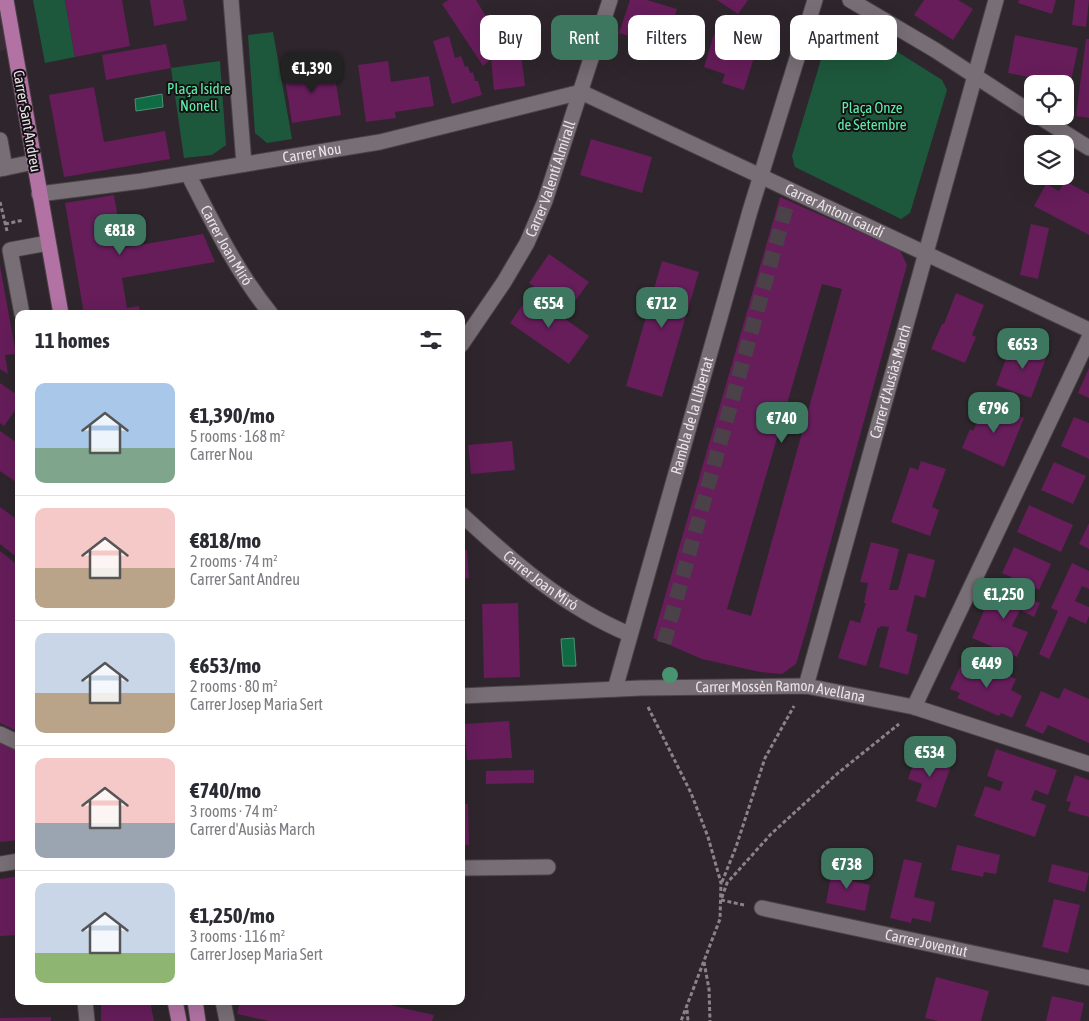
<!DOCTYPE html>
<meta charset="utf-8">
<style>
body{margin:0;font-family:"Asap Condensed",sans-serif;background:#f2f2f3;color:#2b2b33;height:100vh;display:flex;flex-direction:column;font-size:19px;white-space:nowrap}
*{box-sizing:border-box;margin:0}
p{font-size:16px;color:#7c7c81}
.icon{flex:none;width:28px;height:28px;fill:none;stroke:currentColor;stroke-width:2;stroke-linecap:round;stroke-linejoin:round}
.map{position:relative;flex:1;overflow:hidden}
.details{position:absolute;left:15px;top:310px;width:450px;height:695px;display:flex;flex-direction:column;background:#fff;border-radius:10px;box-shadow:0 5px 20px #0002}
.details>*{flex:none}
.guide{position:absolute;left:480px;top:15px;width:475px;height:45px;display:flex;gap:10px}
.controls{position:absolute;left:1024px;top:75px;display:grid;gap:10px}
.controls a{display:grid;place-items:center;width:50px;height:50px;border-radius:10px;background:#fff;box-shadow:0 5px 20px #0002;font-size:25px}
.price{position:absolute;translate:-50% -42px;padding:0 11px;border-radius:10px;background:#3d775f;color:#fff;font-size:16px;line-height:32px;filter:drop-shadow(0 1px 2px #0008)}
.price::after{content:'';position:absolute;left:50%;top:30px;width:15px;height:11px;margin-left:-8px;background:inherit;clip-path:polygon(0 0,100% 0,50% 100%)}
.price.on{background:#222;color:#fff}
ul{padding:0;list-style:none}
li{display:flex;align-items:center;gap:15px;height:125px;padding:0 20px}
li+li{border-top:1px solid #e1e1e2}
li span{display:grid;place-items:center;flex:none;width:140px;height:100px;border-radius:10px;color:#555}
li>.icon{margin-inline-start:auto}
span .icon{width:60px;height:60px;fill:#fffc;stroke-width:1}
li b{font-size:21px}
h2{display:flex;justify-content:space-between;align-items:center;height:60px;padding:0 20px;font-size:21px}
.tag{padding:0 18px;border-radius:10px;background:#fff;box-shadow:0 5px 20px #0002;font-size:18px;line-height:45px}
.tag.on{background:#3d775f;color:#fff}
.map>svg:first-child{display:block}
.built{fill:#3a2c36}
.green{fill:#1d583c}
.water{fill:#0e6b44;stroke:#508f75}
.building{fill:#661d5a;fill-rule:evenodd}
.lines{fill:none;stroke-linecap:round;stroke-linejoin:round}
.minor-tunnel{stroke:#4a4248;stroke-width:15;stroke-dasharray:15 8;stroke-linecap:butt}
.minor-casing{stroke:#494247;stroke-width:17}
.major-casing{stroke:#494247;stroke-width:17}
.path{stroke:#8a8389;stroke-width:3;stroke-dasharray:4 2.5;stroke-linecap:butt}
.minor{stroke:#786e75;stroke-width:15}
.major{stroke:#b272a4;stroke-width:15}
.tree{fill:#489370}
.labels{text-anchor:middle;stroke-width:4;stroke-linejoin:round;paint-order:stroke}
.park-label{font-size:15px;fill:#5eeda8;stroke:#141013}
.street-label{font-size:15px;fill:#e9e3e8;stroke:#141013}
</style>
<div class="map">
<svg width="1089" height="1021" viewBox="0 0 1089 1021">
<rect width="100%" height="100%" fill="#2e262c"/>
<path class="built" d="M0,0L14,47L0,51Z"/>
<g class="green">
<path d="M33,0H65L75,57L45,63Z"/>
<path d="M844,18L942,80L947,90L910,213L901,219L795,167L792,156L832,23Z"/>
<path d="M273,32L292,139L267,143L255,133L248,35Z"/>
<path d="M220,61L226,145L212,155L184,158L171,68Z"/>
</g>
<g class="water">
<path d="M162,94L163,107L136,111L135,99Z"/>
<path d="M574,638L576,666H563L561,639Z"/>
</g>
<g class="building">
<path d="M65,0H122L130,46L75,57Z"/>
<path d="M150,0H183L187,20L154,26Z"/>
<path d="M448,0H476L487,18L480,23L492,40L519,37L525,86L494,90L491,59L483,66L442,4Z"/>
<path d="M630,0H647L677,9L666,44L643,36L641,40L619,33Z"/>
<path d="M717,0H748L738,14Z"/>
<path d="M924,0H958L973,9L953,40L914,15Z"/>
<path d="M1019,0H1056L1052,14L1018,3Z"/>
<path d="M1075,0H1089L1086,27L1072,25Z"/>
<path d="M714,34L735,41L737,34L759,41L744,90L722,83L725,74L704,67Z"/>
<path d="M1015,35L1078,48L1068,95L1065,94V84H1048V81L1008,73Z"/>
<path d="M449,36L455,58L461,56L465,67L468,66L470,73L473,72L475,81H478L482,95L452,104L433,41Z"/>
<path d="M1086,39H1089V118L1076,116Z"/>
<path d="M166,44L171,68L106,80L102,55Z"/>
<path d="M388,61L391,82L429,76L434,106L395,112L396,118L366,122L358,65Z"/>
<path d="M333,64L341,115L292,123L284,72Z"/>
<path d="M94,87L104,142L165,131L170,159L64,177L49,95Z"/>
<path d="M591,139L652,157L642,193L580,175Z"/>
<path d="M1065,181L1089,194V235L1034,206L1046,184L1059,191Z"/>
<path d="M114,195L123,248L203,234L215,262L122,278L127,308L139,306L140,314H84L65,203Z"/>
<path d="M780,197L900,250L907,265L806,631L796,664L782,674L760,672L702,659L653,638ZM822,284L842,289L751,616L727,609Z"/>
<path d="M1031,224L1049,228L1038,279L1020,275Z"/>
<path d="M549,254L589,282L568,311L529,283Z"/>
<path d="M662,261L699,272L662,397L626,386Z"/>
<path d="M0,266L16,354L5,355L8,374L0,369Z"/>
<path d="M956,293L984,305L972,335L976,337L965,363L931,349L942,324H944Z"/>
<path d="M530,294L589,336L569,364L510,323Z"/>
<path d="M1019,341L1048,353L1031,398L996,385L1006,359L1011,361Z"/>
<path d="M1089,368V398L1078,393Z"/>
<path d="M0,383L19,396V405L4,426L0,423Z"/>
<path d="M986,401L1024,418L1004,467L962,448L970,429L973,431Z"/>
<path d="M1074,417L1089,423V459L1061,446Z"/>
<path d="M0,431L19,444V478L16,482L0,471Z"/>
<path d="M512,441L515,470L471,474L468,445Z"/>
<path d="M921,461L946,469L932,507L939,510L930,536L891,522L910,467L918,470Z"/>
<path d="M1054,462L1086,476L1073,504L1041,490Z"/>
<path d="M1029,505L1073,525L1061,552L1017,532Z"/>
<path d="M0,507L19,521V559L0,544Z"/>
<path d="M1089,523V549L1079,544Z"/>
<path d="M871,542L899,549L889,590H898L908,553L935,560L925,598L915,595L906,631L918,635L908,675L879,667L889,627L881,626L880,628L878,627L866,666L838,658L850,620L860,623L866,603H864L868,583L860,582Z"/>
<path d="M1014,547L1051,564L1039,590L1002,573Z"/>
<path d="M461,550H467L469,578L461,579Z"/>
<path d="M0,551L19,566V732L0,723Z"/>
<path d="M1072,563L1089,571V589L1082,586L1075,601L1089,607V616L1086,624L1069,616L1049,659L1039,654L1058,611L1051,608Z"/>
<path d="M996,583L1040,603L1034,617L1020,610L1012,626L1028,632L1017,657L972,638Z"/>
<path d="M518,603L520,677L484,678L482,604Z"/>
<path d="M975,660L1016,679L1011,690L1022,696L1012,718L1001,713L999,716L957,698L960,693L950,689L960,667L969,671Z"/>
<path d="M1064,688L1089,699V743L1048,725L1043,734L1025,726L1041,691L1059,699Z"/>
<path d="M509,721L512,758L467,760L464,724Z"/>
<path d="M0,742L19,751V840L0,842Z"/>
<path d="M996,749L1057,770L1048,795L1035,790L1031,800L1046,805L1035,837L974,816L985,786L1000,791L1003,782L987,776Z"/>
<path d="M918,751L952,763L936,808L916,801L922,784L908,779Z"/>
<path d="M534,770V783L486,784V771Z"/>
<path d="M1075,775L1089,780V817L1068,811L1071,802L1066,801Z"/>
<path d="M461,804H468L469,845H461Z"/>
<path d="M957,845L1000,855L996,874L984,872L983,877L951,870Z"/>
<path d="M904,859L922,863L914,897L935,902L931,922L912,918L911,923L890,918Z"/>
<path d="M1052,864L1089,873L1085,892L1048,882Z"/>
<path d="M833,865L850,868L847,880L870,885L865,911L826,903Z"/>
<path d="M19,876V935L0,936V879Z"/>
<path d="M1054,899L1080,905L1068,953L1042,947Z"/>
<path d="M936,977L989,991L981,1021H938L925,1018Z"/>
<path d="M1052,996L1084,1003L1080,1021H1046Z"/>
<path d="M101,1001H150L154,1021H101Z"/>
<path d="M240,1001H372L434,1015L432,1021H269L237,1014Z"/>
<path d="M51,1017V1021H0V1018Z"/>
</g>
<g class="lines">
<path class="minor-tunnel" d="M664,643L788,201"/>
<g class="minor-casing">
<g id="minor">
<path d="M231,0L244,164"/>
<path d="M850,0L935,50L1032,113"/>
<path d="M1038,116L1089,148"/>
<path d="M0,140L5,168"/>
<path d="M0,169L34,162"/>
<path id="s1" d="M188,174C213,223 236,271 271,314"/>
<path id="s2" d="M39,194L142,181L380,142L581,92L1089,330"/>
<path d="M22,314L10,250L48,243"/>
<path id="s3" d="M461,345L504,282L527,243L545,201L610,0"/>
<path id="s4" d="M461,514C512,561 564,607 629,634"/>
<path id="s5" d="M806,686L996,0"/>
<path id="s6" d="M615,689L750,211L815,0"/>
<path id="s7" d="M461,696L641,688L806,686L914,707L1089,764"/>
<path d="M914,707L1089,338"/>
<path d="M0,734L19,743"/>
<path d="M0,864L19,861"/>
<path d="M461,868L548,867"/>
<path id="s8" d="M762,908L1089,978"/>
<path d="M85,1001L87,1021"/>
<path d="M223,1001L227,1021"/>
</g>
</g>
<g class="major-casing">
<g id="major">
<path d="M6,0L61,314"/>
<path d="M175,1001L179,1021"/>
<path d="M195,1001L198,1021"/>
</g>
</g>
<g class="path">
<path d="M0,202L7,231"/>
<path d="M5,224L24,220"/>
<path d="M648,707L691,793L708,837L721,883L720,919L681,1021"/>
<path d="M722,882L736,847L765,758L794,706"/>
<path d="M744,905L721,900L727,883L771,834L838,773L899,724"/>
<path d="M704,962L709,989L710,1021"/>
<path d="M687,1010L688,1021"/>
</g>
<use href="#minor" class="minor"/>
<use href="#major" class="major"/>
</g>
<circle class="tree" cx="670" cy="675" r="8"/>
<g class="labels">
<g class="park-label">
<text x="199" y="94">Plaça Isidre<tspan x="199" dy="17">Nonell</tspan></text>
<text x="872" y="113">Plaça Onze<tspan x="872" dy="17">de Setembre</tspan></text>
</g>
<g class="street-label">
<text transform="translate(27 121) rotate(80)" y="5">Carrer Sant Andreu</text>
<text dy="5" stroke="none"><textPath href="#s2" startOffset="276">Carrer Nou</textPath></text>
<text dy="5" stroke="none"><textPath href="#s3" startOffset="190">Carrer Valentí Almirall</textPath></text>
<text dy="5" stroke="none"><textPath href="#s2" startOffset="832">Carrer Antoni Gaudí</textPath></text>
<text dy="5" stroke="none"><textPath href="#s1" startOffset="81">Carrer Joan Miró</textPath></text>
<text dy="5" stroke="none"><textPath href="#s5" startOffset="316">Carrer d'Ausiàs March</textPath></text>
<text dy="5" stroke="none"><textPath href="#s6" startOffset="284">Rambla de la Llibertat</textPath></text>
<text dy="5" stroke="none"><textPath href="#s4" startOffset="104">Carrer Joan Miró</textPath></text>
<text dy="5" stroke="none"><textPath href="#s7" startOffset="320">Carrer Mossèn Ramon Avellana</textPath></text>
<text dy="5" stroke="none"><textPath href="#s8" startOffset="168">Carrer Joventut</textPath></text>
</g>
</g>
</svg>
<div class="controls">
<a><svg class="icon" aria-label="locate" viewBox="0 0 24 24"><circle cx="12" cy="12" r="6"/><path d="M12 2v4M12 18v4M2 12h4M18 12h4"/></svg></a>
<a><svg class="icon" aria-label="layers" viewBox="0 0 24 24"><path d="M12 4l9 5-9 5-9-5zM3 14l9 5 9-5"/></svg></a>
</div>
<b class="price on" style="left:312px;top:94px">€1,390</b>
<b class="price" style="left:120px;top:256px">€818</b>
<b class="price" style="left:549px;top:329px">€554</b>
<b class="price" style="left:662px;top:329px">€712</b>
<b class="price" style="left:1023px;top:370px">€653</b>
<b class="price" style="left:994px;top:434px">€796</b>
<b class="price" style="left:782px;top:444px">€740</b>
<b class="price" style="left:1004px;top:620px">€1,250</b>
<b class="price" style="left:987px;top:689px">€449</b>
<b class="price" style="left:930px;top:778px">€534</b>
<b class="price" style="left:847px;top:890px">€738</b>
<div class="guide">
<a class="tag">Buy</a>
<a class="tag on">Rent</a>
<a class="tag">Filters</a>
<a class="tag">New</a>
<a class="tag">Apartment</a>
</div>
<section class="details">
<h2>11 homes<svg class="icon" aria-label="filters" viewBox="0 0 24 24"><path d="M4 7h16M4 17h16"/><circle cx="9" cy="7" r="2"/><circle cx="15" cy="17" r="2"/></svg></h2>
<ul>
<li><span style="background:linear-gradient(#a9c7e8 65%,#7fa58c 0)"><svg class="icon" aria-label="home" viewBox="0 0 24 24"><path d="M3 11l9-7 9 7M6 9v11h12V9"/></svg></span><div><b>€1,390/mo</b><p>5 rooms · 168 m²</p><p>Carrer Nou</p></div></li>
<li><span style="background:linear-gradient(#f6c9c9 60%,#b9a48a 0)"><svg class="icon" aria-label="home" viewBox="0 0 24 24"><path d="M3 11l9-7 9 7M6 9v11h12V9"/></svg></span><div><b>€818/mo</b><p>2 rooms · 74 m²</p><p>Carrer Sant Andreu</p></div></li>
<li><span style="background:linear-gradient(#c9d6e8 60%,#b9a48a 0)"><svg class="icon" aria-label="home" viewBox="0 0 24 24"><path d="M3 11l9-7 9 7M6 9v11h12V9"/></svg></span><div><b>€653/mo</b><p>2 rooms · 80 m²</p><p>Carrer Josep Maria Sert</p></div></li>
<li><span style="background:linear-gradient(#f6c9c9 65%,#9aa5b1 0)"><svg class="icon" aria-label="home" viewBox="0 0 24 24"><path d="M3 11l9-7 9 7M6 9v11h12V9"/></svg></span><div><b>€740/mo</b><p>3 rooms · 74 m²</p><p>Carrer d'Ausiàs March</p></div></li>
<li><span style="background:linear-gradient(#c9d6e8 70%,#8fb573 0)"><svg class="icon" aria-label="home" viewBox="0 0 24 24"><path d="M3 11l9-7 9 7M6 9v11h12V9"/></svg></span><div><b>€1,250/mo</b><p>3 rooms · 116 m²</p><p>Carrer Josep Maria Sert</p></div></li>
</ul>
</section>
</div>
